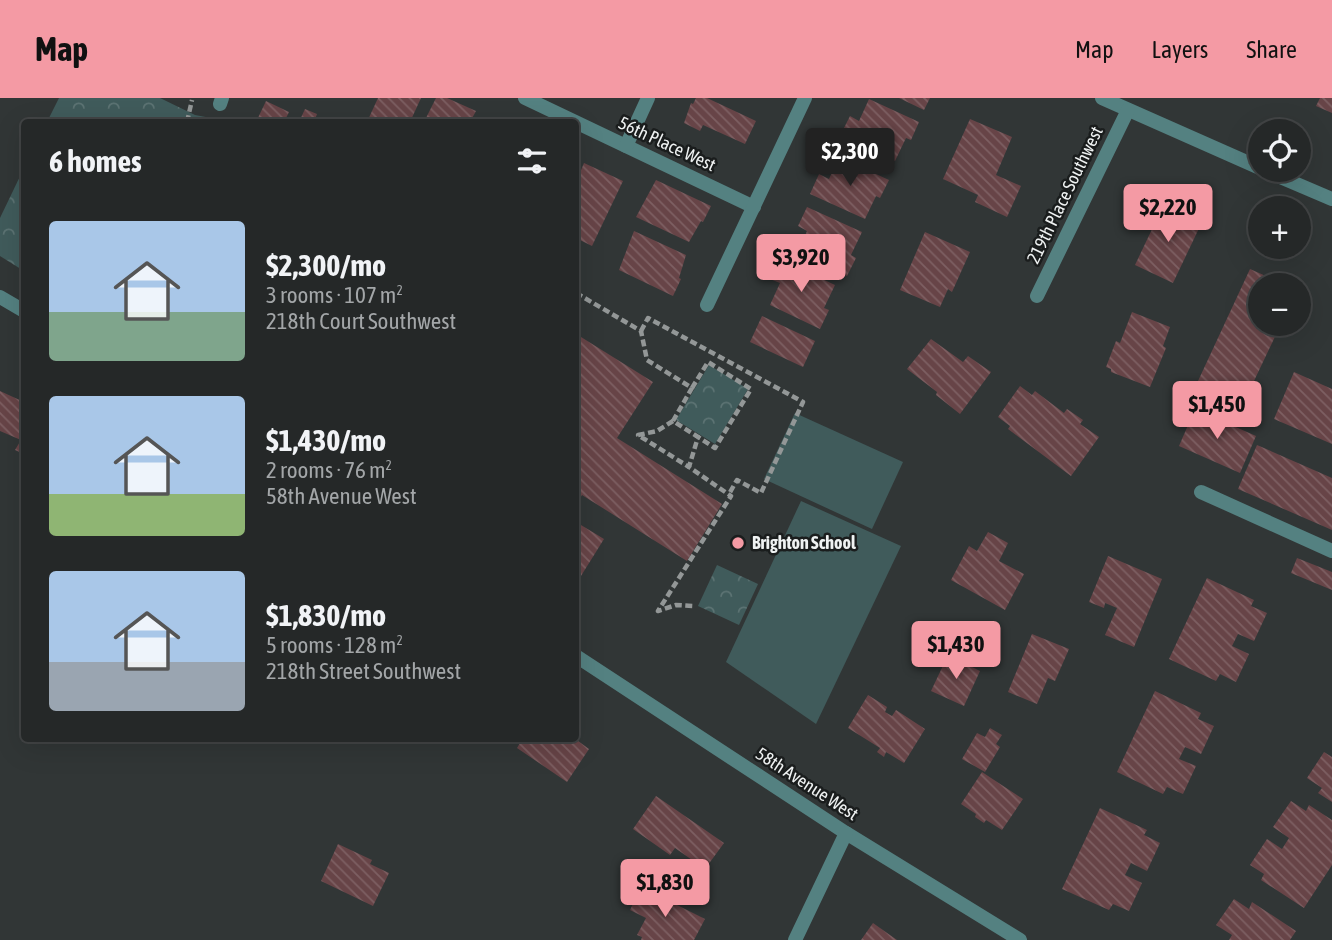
<!DOCTYPE html>
<meta charset="utf-8">
<style>
body{margin:0;font-family:"Asap Condensed",sans-serif;background:#313434;color:#f1f3f6;height:100vh;display:flex;flex-direction:column;font-size:26px;white-space:nowrap}
*{box-sizing:border-box;margin:0}
p{font-size:23px;color:#a3a6a8}
.icon{flex:none;width:38px;height:38px;fill:none;stroke:currentColor;stroke-width:2;stroke-linecap:round;stroke-linejoin:round}
.map{position:relative;flex:1;overflow:hidden}
.side{position:absolute;left:21px;top:21px;width:558px;height:623px;display:flex;flex-direction:column;background:#252828;border-radius:7px;box-shadow:0 7px 28px #0002,0 0 0 2px #424445}
.side>*{flex:none}
.buttons{position:absolute;left:1248px;top:21px;display:grid;gap:14px}
.buttons a{display:grid;place-items:center;width:63px;height:63px;border-radius:50%;background:#252828;box-shadow:0 7px 28px #0002,0 0 0 2px #424445;font-size:35px}
.price{position:absolute;translate:-50% -60px;padding:0 16px;border-radius:7px;background:#f49aa4;color:#111;font-size:23px;line-height:46px;filter:drop-shadow(0 2px 4px #0008)}
.price::after{content:'';position:absolute;left:50%;top:42px;width:21px;height:16px;margin-left:-10px;background:inherit;clip-path:polygon(0 0,100% 0,50% 100%)}
.price.selected{background:#222;color:#fff}
ul{padding:0;list-style:none}
li{display:flex;align-items:center;gap:21px;height:175px;padding:0 28px}
li span{display:grid;place-items:center;flex:none;width:196px;height:140px;border-radius:7px;color:#555}
li>.icon{margin-inline-start:auto}
span .icon{width:84px;height:84px;fill:#fffc;stroke-width:1}
li b{font-size:30px}
h2{display:flex;justify-content:space-between;align-items:center;height:84px;padding:0 28px;font-size:30px}
header{display:flex;align-items:center;gap:42px;box-sizing:border-box;height:98px;padding:0 35px;background:#f49aa4;color:#111}
header strong{font-size:33px}
nav{display:flex;gap:38px;margin-inline-start:auto;font-size:24px}
.map>svg:first-child{display:block}
.park{fill:url(#park-crowns)}
.garden{fill:#405b5b}
.building{fill:url(#building-back-hatch)}
.lines{fill:none;stroke-linecap:round;stroke-linejoin:round}
.path{stroke:#939797;stroke-width:4.5;stroke-dasharray:7 3.5;stroke-linecap:butt}
.service{stroke:#548181;stroke-width:14}
.minor{stroke:#548181;stroke-width:14}
.poi-dot{fill:#f49aa4;stroke:#1a1d1d;stroke-width:2.5}
.labels{text-anchor:middle;stroke-width:5;stroke-linejoin:round;paint-order:stroke}
.street-label{font-size:18px;fill:#eff2f2;stroke:#1a1d1d}
.poi-label{font-size:18px;font-weight:bold;fill:#eff2f2;stroke:#1a1d1d;text-anchor:start}
</style>
<header>
<strong>Map</strong>
<nav><a>Map</a><a>Layers</a><a>Share</a></nav>
</header>
<div class="map">
<svg width="1332" height="842" viewBox="0 0 1332 842">
<defs>
<pattern id="park-crowns" width="20" height="18" patternUnits="userSpaceOnUse" patternTransform="scale(1.75)"><rect width="20" height="18" fill="#405b5b"/><path d="M2 6a3 3 0 1 1 6 0M12 15a3 3 0 1 1 6 0" fill="none" stroke="#5c7373"/></pattern>
<pattern id="building-back-hatch" width="6" height="6" patternUnits="userSpaceOnUse" patternTransform="scale(1.75)"><rect width="6" height="6" fill="#674447"/><path d="M-1 5l2 2M0 0l6 6M5-1l2 2" fill="none" stroke="#7d5f62"/></pattern>
</defs>
<rect width="100%" height="100%" fill="#313636"/>
<g class="park">
<path d="M59,0H160L195,17L232,24H47Z"/>
<path d="M24,70V173L0,158V120Z"/>
<path d="M709,267L748,291L715,346L676,322Z"/>
<path d="M717,467L758,486L739,527L698,508Z"/>
</g>
<g class="garden">
<path d="M795,315L903,364L872,431L764,381Z"/>
<path d="M801,403L901,448L816,626L726,564Z"/>
</g>
<g class="building">
<path d="M378,0H421L410,24H367Z"/>
<path d="M436,0H447L476,13L470,24H424Z"/>
<path d="M696,0H707L756,23L745,46L703,27L700,33L684,25L691,5L693,6Z"/>
<path d="M899,0H930L924,12Z"/>
<path d="M1320,0H1332V15L1316,8Z"/>
<path d="M869,1L919,24L911,42L906,40L895,63L840,38L850,18L859,23Z"/>
<path d="M266,3L289,14L284,24H256Z"/>
<path d="M305,11L317,16L314,24H299Z"/>
<path d="M970,21L1012,39L996,77L1021,88L1007,119L975,104L978,97L943,81Z"/>
<path d="M839,59L889,82L880,100L876,98L865,121L810,96L819,76L829,81Z"/>
<path d="M584,65L623,83L592,148L576,140V84Z"/>
<path d="M656,82L711,108L703,124L701,123L689,144L636,119Z"/>
<path d="M1164,106L1202,124L1173,185L1135,167Z"/>
<path d="M807,109L862,134L851,157L856,160L847,178L797,155L807,133L798,128Z"/>
<path d="M634,133L686,157L679,180L681,181L673,198L619,172Z"/>
<path d="M925,134L970,154L952,194L948,191L940,209L900,192Z"/>
<path d="M780,161L835,187L824,210L829,212L820,231L770,207L780,185L770,181Z"/>
<path d="M1250,171L1286,187H1260V226H1281L1244,304L1198,283Z"/>
<path d="M1132,214L1170,229L1163,248L1166,250L1150,289L1111,274V271L1106,269L1116,243L1120,245Z"/>
<path d="M762,218L815,243L803,269L750,244Z"/>
<path d="M581,239L653,284L617,340L722,406L687,463L582,397L576,407V248Z"/>
<path d="M931,241L963,264L968,258L991,274L960,316L936,297L937,294L907,271Z"/>
<path d="M1294,274L1332,291V346L1274,321Z"/>
<path d="M1020,288L1032,297L1035,293L1064,315L1067,311L1083,322L1080,326L1099,339L1071,378L1008,331L1010,328L998,319Z"/>
<path d="M0,293L24,304V356L15,352L21,342L0,333Z"/>
<path d="M1195,311L1256,338L1240,375L1179,348Z"/>
<path d="M1257,347L1332,380V432L1238,391Z"/>
<path d="M576,424L604,441L576,486Z"/>
<path d="M988,434L1008,445L999,463L1024,476L1005,512L951,482L969,448L977,453Z"/>
<path d="M1108,458L1162,481L1134,549L1105,537L1117,510L1105,505L1104,510L1089,504Z"/>
<path d="M1297,460L1332,474V492L1291,475Z"/>
<path d="M1207,480L1254,502L1251,508L1267,515L1254,543L1238,536L1232,548L1249,556L1236,584L1220,576L1216,583L1169,561Z"/>
<path d="M1032,536L1069,551L1055,583L1048,580L1037,606L1008,594Z"/>
<path d="M948,557L980,573L964,608L931,593Z"/>
<path d="M1155,593L1201,615L1198,621L1214,628L1201,656L1185,649L1179,661L1196,668L1183,696L1167,689L1163,696L1117,674Z"/>
<path d="M868,597L887,609L885,614L892,618L896,612L925,631L904,665L886,654L884,659L877,654L880,650L848,630Z"/>
<path d="M990,630L1002,637L996,646L1000,649L985,674L962,661L977,635L985,639Z"/>
<path d="M523,640H574L589,651L567,684L517,650Z"/>
<path d="M1324,654L1332,659V704L1318,695L1322,690L1307,680Z"/>
<path d="M982,674L1023,701L1002,732L986,722L984,725L975,719L976,716L961,706Z"/>
<path d="M656,698L724,745L705,771L675,750L670,757L633,731Z"/>
<path d="M1291,703L1306,713L1309,707L1332,722V767L1304,810L1261,782L1264,776L1250,767L1267,741L1282,751L1289,740L1273,729Z"/>
<path d="M1100,710L1147,732L1144,737L1160,745L1147,773L1131,765L1125,777L1142,785L1129,813L1113,806L1109,812L1062,791Z"/>
<path d="M338,746L372,762L370,766L389,775L373,808L321,783Z"/>
<path d="M641,789L705,821L694,842H641L642,839L637,837L646,820L630,812Z"/>
<path d="M1234,801L1249,811L1252,804L1296,833L1290,842H1229L1232,837L1216,827Z"/>
<path d="M873,825L897,842H861Z"/>
</g>
<g class="lines">
<g class="path">
<path d="M187,24L192,2"/>
<path d="M576,195L641,233L647,262L692,290L673,323L698,339L689,369L731,398L658,513L676,507L693,508"/>
<path d="M641,233L648,220L803,304L761,395L737,382L729,396"/>
<path d="M692,290L708,264L751,291L715,350L698,339"/>
<path d="M673,323L657,333L638,337L689,369"/>
</g>
<path class="service" d="M1201,394L1332,453"/>
<g class="minor">
<path d="M525,0L754,109"/>
<path d="M1102,0L1260,70"/>
<path d="M220,6L222,0"/>
<path d="M626,48L648,0"/>
<path d="M1264,72L1332,101"/>
<path d="M1037,198L1128,12"/>
<path d="M0,199L24,213"/>
<path d="M707,207L805,0"/>
<path d="M576,558L846,735L1020,842"/>
<path d="M795,842L846,735"/>
</g>
</g>
<circle class="poi-dot" cx="738" cy="445" r="7"/>
<g class="labels">
<g class="street-label">
<text transform="translate(667 46) rotate(25)" y="6">56th Place West</text>
<text transform="translate(1065 97) rotate(-64)" y="6">219th Place Southwest</text>
<text transform="translate(807 686) rotate(33)" y="6">58th Avenue West</text>
</g>
<g class="poi-label">
<text x="752" y="451">Brighton School</text>
</g>
</g>
</svg>
<div class="buttons">
<a><svg class="icon" aria-label="locate" viewBox="0 0 24 24"><circle cx="12" cy="12" r="6"/><path d="M12 2v4M12 18v4M2 12h4M18 12h4"/></svg></a>
<a>+</a>
<a>−</a>
</div>
<b class="price selected" style="left:850px;top:90px">$2,300</b>
<b class="price" style="left:1168px;top:146px">$2,220</b>
<b class="price" style="left:801px;top:196px">$3,920</b>
<b class="price" style="left:1217px;top:343px">$1,450</b>
<b class="price" style="left:956px;top:583px">$1,430</b>
<b class="price" style="left:665px;top:821px">$1,830</b>
<section class="side">
<h2>6 homes<svg class="icon" aria-label="filters" viewBox="0 0 24 24"><path d="M4 7h16M4 17h16"/><circle cx="9" cy="7" r="2"/><circle cx="15" cy="17" r="2"/></svg></h2>
<ul>
<li><span style="background:linear-gradient(#a9c7e8 65%,#7fa58c 0)"><svg class="icon" aria-label="home" viewBox="0 0 24 24"><path d="M3 11l9-7 9 7M6 9v11h12V9"/></svg></span><div><b>$2,300/mo</b><p>3 rooms · 107 m²</p><p>218th Court Southwest</p></div></li>
<li><span style="background:linear-gradient(#a9c7e8 70%,#8fb573 0)"><svg class="icon" aria-label="home" viewBox="0 0 24 24"><path d="M3 11l9-7 9 7M6 9v11h12V9"/></svg></span><div><b>$1,430/mo</b><p>2 rooms · 76 m²</p><p>58th Avenue West</p></div></li>
<li><span style="background:linear-gradient(#a9c7e8 65%,#9aa5b1 0)"><svg class="icon" aria-label="home" viewBox="0 0 24 24"><path d="M3 11l9-7 9 7M6 9v11h12V9"/></svg></span><div><b>$1,830/mo</b><p>5 rooms · 128 m²</p><p>218th Street Southwest</p></div></li>
</ul>
</section>
</div>
